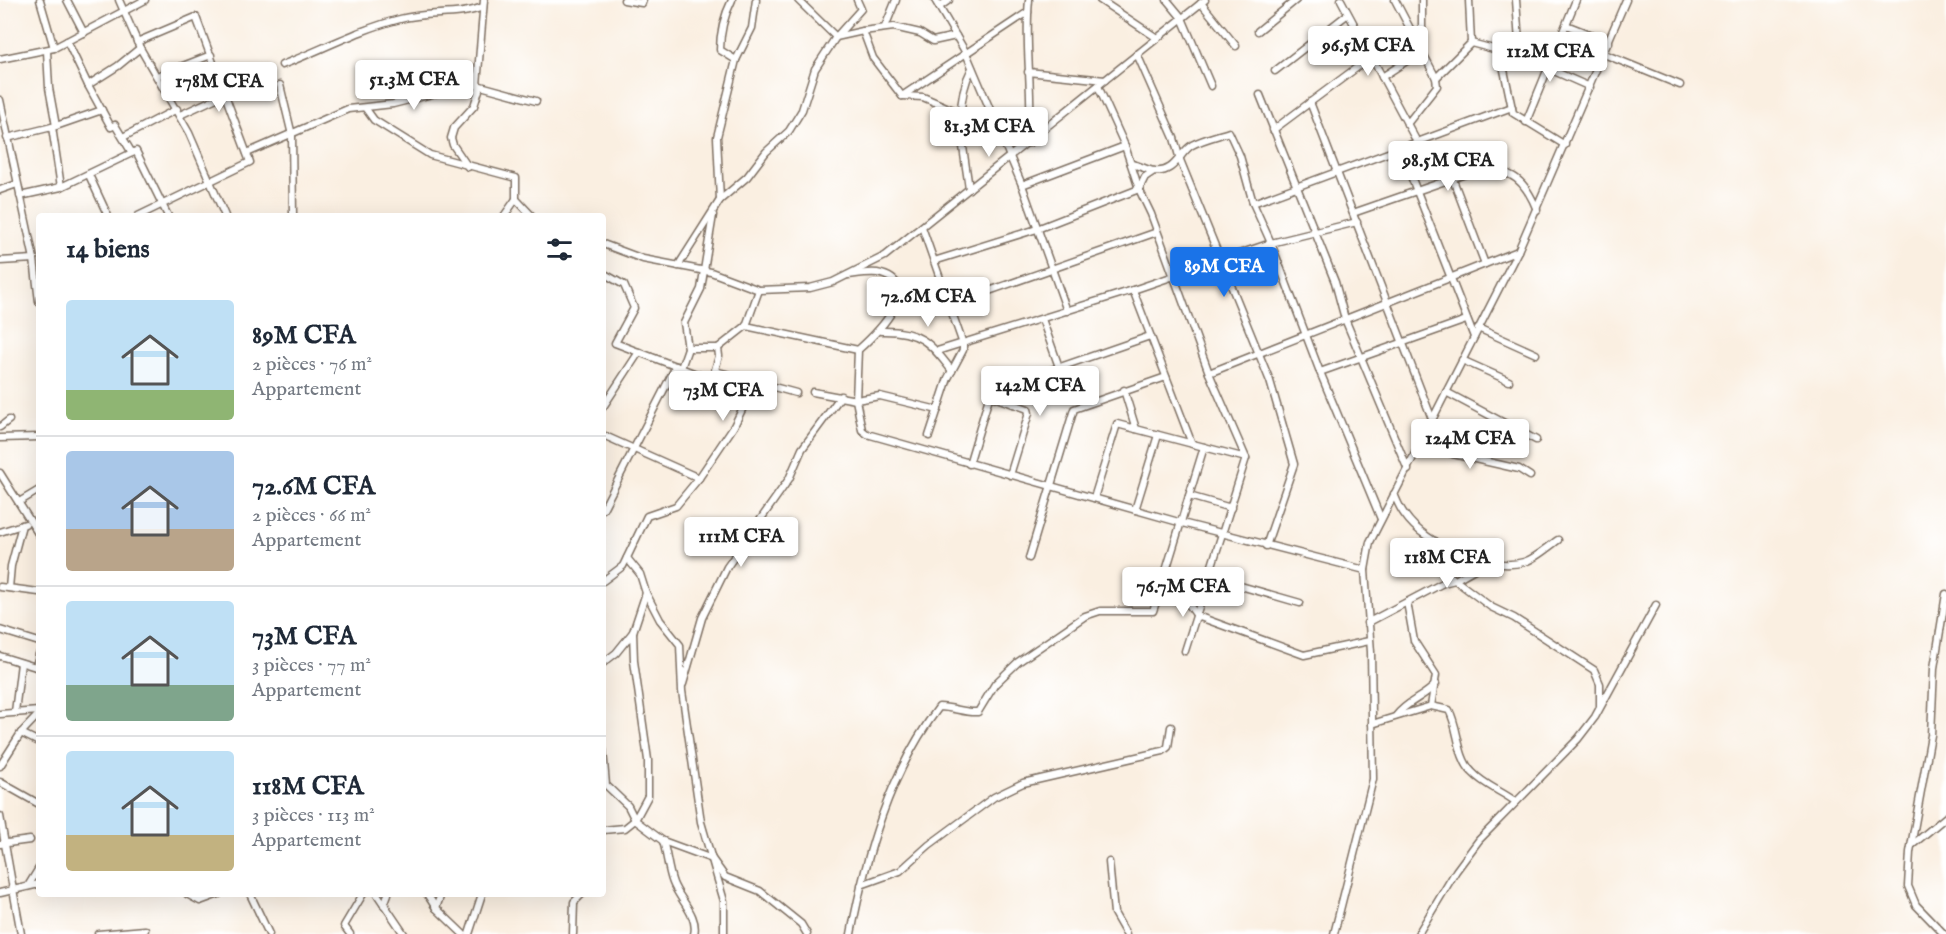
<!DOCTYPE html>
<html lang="fr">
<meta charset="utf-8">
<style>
body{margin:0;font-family:"IM FELL English",serif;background:#f6f6f7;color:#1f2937;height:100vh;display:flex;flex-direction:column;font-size:22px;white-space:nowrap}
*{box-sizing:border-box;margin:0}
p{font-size:20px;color:#747a83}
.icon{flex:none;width:33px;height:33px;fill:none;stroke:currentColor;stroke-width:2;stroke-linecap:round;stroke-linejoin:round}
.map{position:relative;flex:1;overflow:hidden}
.side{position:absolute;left:36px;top:213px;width:570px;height:684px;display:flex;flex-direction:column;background:#fff;border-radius:6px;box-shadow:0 6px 24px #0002}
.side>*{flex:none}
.price{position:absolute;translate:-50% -51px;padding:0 14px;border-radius:6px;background:#fff;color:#222;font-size:20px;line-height:39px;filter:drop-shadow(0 2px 3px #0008)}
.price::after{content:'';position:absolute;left:50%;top:36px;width:18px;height:14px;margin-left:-9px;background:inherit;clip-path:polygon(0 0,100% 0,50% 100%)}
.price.current{background:#1a73e8;color:#fff}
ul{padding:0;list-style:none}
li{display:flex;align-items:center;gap:18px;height:150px;padding:0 30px}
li+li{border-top:2px solid #e0e1e3}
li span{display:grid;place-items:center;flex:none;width:168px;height:120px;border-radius:6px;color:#555}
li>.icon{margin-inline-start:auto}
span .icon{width:72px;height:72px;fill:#fffc;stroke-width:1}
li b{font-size:26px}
h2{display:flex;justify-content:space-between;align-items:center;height:72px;padding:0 30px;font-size:26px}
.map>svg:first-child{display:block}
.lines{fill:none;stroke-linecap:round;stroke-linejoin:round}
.street-casing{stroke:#7e6f62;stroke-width:9}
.street{stroke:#fff;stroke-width:6}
</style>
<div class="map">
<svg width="1946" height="934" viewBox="0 0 1946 934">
<rect width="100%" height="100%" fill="#fff"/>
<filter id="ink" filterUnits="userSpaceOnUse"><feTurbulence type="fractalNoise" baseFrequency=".0167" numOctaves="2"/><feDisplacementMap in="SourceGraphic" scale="12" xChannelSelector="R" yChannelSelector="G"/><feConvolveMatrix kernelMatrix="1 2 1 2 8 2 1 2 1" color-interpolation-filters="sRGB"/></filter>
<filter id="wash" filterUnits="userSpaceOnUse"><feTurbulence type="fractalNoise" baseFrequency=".008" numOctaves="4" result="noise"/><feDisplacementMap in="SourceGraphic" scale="24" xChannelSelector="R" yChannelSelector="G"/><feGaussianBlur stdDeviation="1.35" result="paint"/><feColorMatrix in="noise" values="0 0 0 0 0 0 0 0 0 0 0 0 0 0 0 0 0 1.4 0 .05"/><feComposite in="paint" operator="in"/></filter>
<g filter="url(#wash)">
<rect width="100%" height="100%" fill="#faefe1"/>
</g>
<g filter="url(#ink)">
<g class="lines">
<g class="street-casing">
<g id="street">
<path d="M40,0L54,48"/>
<path d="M67,0L84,33"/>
<path d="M119,0L140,48L189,133L225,216"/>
<path d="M624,0L642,3L643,0"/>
<path d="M798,0L836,37L863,31"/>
<path d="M935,0L966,53L1022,185L1125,146"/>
<path d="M1029,0C1024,48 1034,95 1029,143"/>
<path d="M1100,0L1157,38"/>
<path d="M1167,0L1182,18L1211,86"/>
<path d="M1341,0L1417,142"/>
<path d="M1395,0L1436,78L1437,86L1407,124"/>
<path d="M1516,0L1520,56"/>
<path d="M1201,3L1236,46"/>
<path d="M939,7L949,0"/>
<path d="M1566,25L1609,42"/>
<path d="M885,27L896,0"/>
<path d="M1258,31L1296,0"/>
<path d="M67,41L88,85L118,66L140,48"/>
<path d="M137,42L196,17L250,162L138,216"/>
<path d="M1471,43L1520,56L1590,87"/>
<path d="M47,51L49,88L56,126"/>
<path d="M1500,51L1513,113L1565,145"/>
<path d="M1137,54L1174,138L1180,160L1270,381L1294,464L1266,546"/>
<path d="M1604,54L1680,85"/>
<path d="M0,59L54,48L145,0"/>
<path d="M736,60L752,28L756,0"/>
<path d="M282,65C321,50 360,29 400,19C428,11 457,17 483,7"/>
<path d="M1275,71L1348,14"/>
<path d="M1028,72L1105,80"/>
<path d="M157,76L211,55"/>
<path d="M1382,77L1422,51V0"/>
<path d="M1436,78L1471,43L1469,0"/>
<path d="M88,85L111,127L115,125L132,153"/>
<path d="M280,85L292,135L293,216"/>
<path d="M477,85L484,0"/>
<path d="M1098,86L1125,146L1139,189L1151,214L1209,373L1246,458"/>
<path d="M1260,95L1335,282L1345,319L1408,470"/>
<path d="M902,96L873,58L863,31L894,27L920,33L933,41L956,36"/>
<path d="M902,96L1028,12"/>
<path d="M903,96L923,97L960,113"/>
<path d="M0,100L34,259L39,302"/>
<path d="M1310,102L1432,419"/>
<path d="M366,109L374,120L430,155L516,178V199L532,216"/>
<path d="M180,115L225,94"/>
<path d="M1526,122L1576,0"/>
<path d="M52,127L61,187"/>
<path d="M1273,130L1371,57"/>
<path d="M123,137L177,109"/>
<path d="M7,138L56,126L102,110"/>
<path d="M1400,148L1474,337"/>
<path d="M247,153L348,109L393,104L448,90L477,85L536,101"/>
<path d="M468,167L453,145L451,138L454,128L474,106L480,87"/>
<path d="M89,175L108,216"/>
<path d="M1452,177L1485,264"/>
<path d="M1022,185L1067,311"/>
<path d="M969,189C964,148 952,106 972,68"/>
<path d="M0,190L17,184"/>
<path d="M20,196L61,187L136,151L168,216"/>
<path d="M720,200L717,137L736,60L720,50C720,32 724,16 732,0"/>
<path d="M1253,203L1512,107"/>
<path d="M1353,213L1480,169C1513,170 1525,180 1537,210"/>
<path d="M504,216L516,199"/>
<path d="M1357,222L1271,243L1320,372L1381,519"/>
<path d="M922,227L963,344V350L948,378L929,436"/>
<path d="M603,244L643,259L711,272L759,290L810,288L833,282L885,256L1205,0"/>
<path d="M0,261L34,259"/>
<path d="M934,261L1037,229L1139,189L1145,177L1154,171"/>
<path d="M678,266L720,200L747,177L766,152L789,131L802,110L815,69L836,37L861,9L857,0"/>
<path d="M603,273L624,285L634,308L615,343L712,380L719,356L718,348L746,326L759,290"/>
<path d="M848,275C857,274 868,272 877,273C928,283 876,334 858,350L856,400L862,430L867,434L1182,523L1365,570"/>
<path d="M1133,290L1192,444"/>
<path d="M949,305L1157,232"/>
<path d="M1042,319L1059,367"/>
<path d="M746,326L858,350"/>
<path d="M1478,328L1536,354"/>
<path d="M881,331C919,330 930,342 952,371"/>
<path d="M688,348H718"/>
<path d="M937,351L1133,290L1271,243L1253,203L1240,156L1229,132C1217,136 1203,139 1192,145C1179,153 1175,174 1154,171C1147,170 1139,165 1131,164"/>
<path d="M1462,360L1509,381"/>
<path d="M681,368L688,348L684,323L701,289L713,215"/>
<path d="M715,371L796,393"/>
<path d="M1320,372L1466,320"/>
<path d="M1209,373L1518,251"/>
<path d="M1012,384L1013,404"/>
<path d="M1124,390L1136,429"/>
<path d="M813,392L856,400L880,396L938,410"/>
<path d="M1446,392L1536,440"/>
<path d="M988,395L1028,409L1029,413L1010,475"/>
<path d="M603,407L639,352"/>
<path d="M0,427L9,420"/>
<path d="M603,435L699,478L734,426L756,381"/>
<path d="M0,438L39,437"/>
<path d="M1421,441L1453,454L1519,469L1530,476"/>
<path d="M1204,447L1161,587L1183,596L1197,616L1304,655L1369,641"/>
<path d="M969,464L991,391L1150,336"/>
<path d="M0,473L39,535"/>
<path d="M1394,494C1397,501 1400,509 1405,515C1425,545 1489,572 1524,562C1535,559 1548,547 1558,540"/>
<path d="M1189,496L1231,508"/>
<path d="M1094,498L1117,424L1246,458L1185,651"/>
<path d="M19,502L39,490"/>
<path d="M603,509L676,366"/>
<path d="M1135,510L1158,435"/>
<path d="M0,532L25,524"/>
<path d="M1435,541L1449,575L1455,580L1487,562"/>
<path d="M1029,558L1074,409L1166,377"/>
<path d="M1209,577L1300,603"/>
<path d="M603,581L623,566L647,516L676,506L699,478"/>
<path d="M0,587L39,592"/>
<path d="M9,588L11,566L22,525"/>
<path d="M646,593L660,620L680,645L682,691L701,822L724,901V934"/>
<path d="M1407,602L1414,641L1436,675L1431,706"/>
<path d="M1367,623L1443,583L1455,580L1491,607L1514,618L1594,670L1600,684V706"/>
<path d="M0,630L39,642"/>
<path d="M0,656L39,668"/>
<path d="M603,663L616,653L633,632"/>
<path d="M36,667L39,654"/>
<path d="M683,684L702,618L727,567L789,479L802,449L841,396"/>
<path d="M15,712L21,663"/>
<path d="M0,714L39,711"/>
<path d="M1396,716C1407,701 1423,698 1436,684"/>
<path d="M1372,724L1431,706L1449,710C1459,729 1457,757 1472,772C1485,786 1502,791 1516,802"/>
<path d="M21,733L39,742"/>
<path d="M603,750L606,785L628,806L635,820L663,841C667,854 668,870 673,883C679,899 699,916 694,934"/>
<path d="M0,766L21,733L39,714"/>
<path d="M0,782L39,804"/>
<path d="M0,816L21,934"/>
<path d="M603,830L625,828L635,820L648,796V760L634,661L633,632L646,593L640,574L627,558"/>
<path d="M663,841L712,859L725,877L760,891L801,924L807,934"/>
<path d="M0,844L30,840"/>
<path d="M1912,845L1946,817"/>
<path d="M1109,862L1114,913L1126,934"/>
<path d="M861,885L900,871L929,845L994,797L1023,783L1163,751L1168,747L1171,727"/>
<path d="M28,886L39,868"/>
<path d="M0,893L39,884"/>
<path d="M187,894L200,901L219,894"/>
<path d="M250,894L269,934"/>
<path d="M377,894L404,934"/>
<path d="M427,894L436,908L463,934"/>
<path d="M384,905L388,894"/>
<path d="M436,908L441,894"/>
<path d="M98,934L145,930"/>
<path d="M350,934L344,926L363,894"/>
<path d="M469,934L482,894"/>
<path d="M573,934L574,902L582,894"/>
<path d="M851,934C866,855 889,773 939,707C953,707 964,713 978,712L995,684L1018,662L1085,616L1100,611H1153L1161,587"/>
<path d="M1334,934L1373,779L1371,652L1365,570L1370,542L1518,251L1626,0"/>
<path d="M1418,934L1456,871L1479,840L1578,739L1595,717L1656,605"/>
<path d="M1944,934L1916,905L1908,886L1910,852L1931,735L1934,668L1946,594"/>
</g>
</g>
<use href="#street" class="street"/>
</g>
</g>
</svg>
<b class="price" style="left:1368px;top:77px">96.5M CFA</b>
<b class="price" style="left:1550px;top:83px">112M CFA</b>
<b class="price" style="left:414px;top:111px">51.3M CFA</b>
<b class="price" style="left:219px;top:113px">178M CFA</b>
<b class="price" style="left:989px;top:158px">81.3M CFA</b>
<b class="price" style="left:1448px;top:192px">98.5M CFA</b>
<b class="price current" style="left:1224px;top:298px">89M CFA</b>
<b class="price" style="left:928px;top:328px">72.6M CFA</b>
<b class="price" style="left:1040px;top:417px">142M CFA</b>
<b class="price" style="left:723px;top:422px">73M CFA</b>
<b class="price" style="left:1470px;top:470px">124M CFA</b>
<b class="price" style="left:741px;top:568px">111M CFA</b>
<b class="price" style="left:1447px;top:589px">118M CFA</b>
<b class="price" style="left:1183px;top:618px">76.7M CFA</b>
<section class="side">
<h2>14 biens<svg class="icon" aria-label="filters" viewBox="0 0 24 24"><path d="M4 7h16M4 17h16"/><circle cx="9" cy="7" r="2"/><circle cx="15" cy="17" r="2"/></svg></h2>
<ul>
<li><span style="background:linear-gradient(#bfe0f5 75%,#8fb573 0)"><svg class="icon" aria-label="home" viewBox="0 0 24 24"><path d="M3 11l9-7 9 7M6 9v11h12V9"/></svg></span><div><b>89M CFA</b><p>2 pièces · 76 m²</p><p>Appartement</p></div></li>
<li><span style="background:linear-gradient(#a9c7e8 65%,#b9a48a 0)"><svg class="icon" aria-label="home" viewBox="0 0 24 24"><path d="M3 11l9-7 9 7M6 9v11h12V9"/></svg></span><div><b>72.6M CFA</b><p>2 pièces · 66 m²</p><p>Appartement</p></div></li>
<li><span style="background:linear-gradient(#bfe0f5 70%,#7fa58c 0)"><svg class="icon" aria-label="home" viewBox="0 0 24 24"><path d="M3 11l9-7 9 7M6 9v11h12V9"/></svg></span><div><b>73M CFA</b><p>3 pièces · 77 m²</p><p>Appartement</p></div></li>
<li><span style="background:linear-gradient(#bfe0f5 70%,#c2b280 0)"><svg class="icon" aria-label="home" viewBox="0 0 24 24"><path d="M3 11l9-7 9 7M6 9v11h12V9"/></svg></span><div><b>118M CFA</b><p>3 pièces · 113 m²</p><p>Appartement</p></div></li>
</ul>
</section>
</div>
